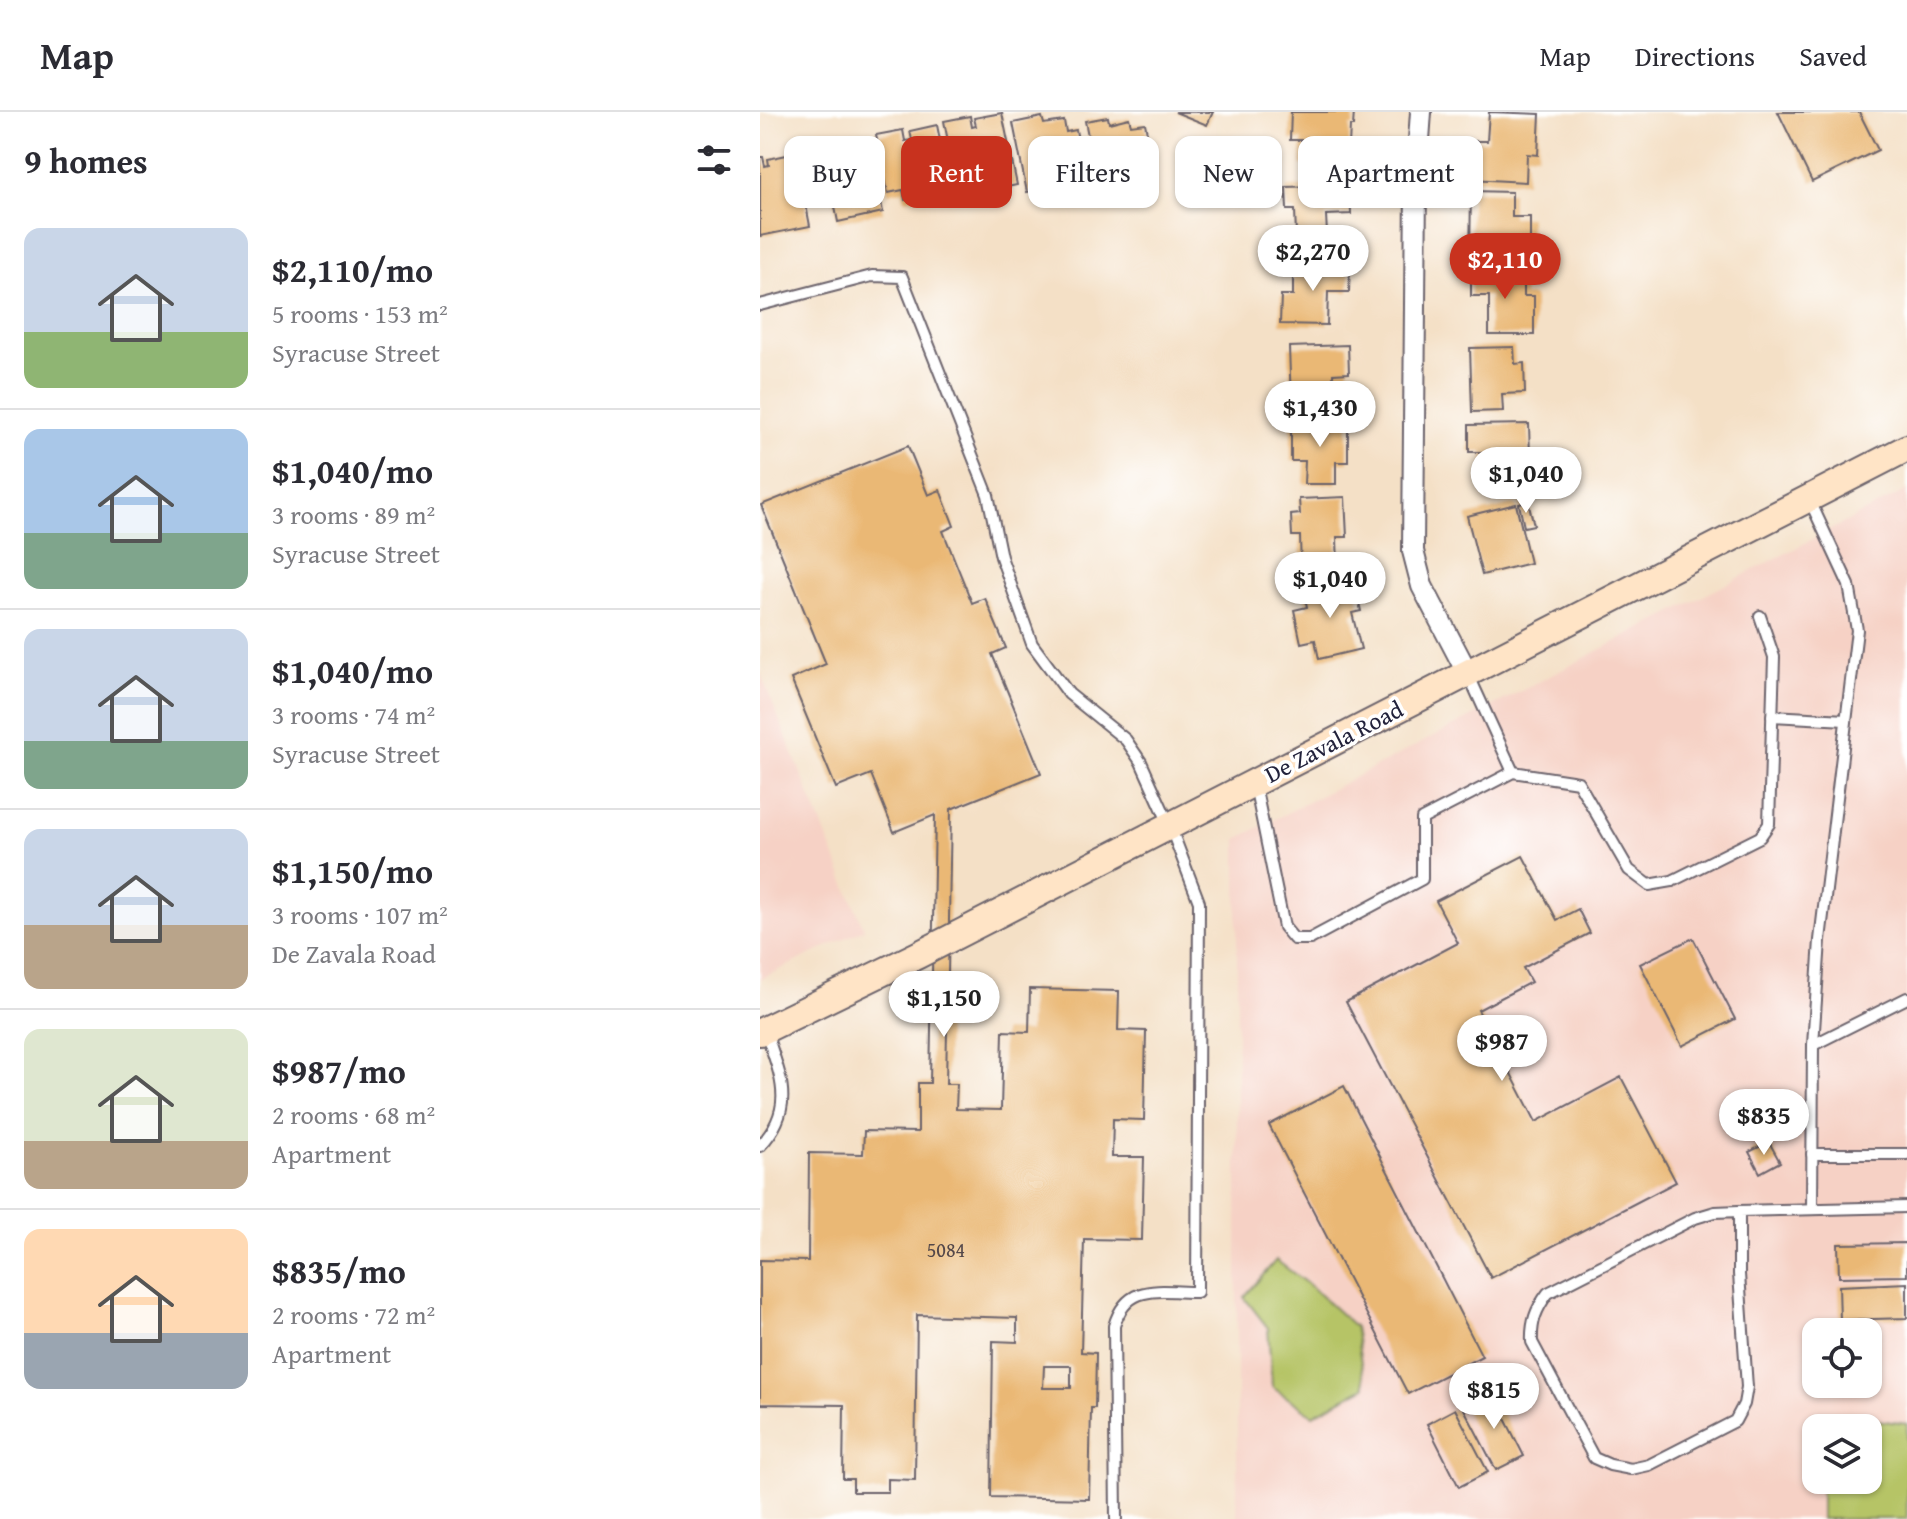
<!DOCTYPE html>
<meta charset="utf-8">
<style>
body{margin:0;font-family:"Gentium Book Plus",serif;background:#f2f2f3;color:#2b2b33;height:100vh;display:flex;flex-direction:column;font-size:30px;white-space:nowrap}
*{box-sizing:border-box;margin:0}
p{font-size:26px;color:#7c7c81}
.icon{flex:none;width:44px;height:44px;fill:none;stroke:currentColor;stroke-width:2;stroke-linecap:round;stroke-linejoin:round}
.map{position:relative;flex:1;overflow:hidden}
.drawer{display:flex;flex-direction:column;background:#fff;width:760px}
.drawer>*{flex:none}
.banner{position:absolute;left:24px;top:24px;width:760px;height:72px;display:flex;gap:16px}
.controls{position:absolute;left:1042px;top:1206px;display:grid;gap:16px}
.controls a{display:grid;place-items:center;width:80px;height:80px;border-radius:16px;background:#fff;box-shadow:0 2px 6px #0004;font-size:40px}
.price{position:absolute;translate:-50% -68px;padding:0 18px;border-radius:28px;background:#fff;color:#222;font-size:26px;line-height:52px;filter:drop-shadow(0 2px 4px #0008)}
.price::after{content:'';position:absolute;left:50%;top:48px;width:24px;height:18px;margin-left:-12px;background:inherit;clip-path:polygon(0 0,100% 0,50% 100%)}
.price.on{background:#c8321e;color:#fff}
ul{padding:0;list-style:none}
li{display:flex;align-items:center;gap:24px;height:200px;padding:0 24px}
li+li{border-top:2px solid #e1e1e2}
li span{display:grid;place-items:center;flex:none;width:224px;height:160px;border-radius:16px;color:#555}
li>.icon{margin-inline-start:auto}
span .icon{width:96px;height:96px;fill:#fffc;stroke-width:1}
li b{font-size:34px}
h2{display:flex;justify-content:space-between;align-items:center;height:96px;padding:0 24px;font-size:34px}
.chip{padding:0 28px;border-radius:16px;background:#fff;box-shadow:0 2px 6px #0004;font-size:28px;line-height:72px}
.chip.on{background:#c8321e;color:#fff}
header{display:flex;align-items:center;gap:48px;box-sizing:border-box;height:112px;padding:0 40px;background:#fff;border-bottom:2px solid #e1e1e2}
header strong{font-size:38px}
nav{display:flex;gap:44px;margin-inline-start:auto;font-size:28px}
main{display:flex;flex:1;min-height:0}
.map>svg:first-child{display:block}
.built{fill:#f6d1c5;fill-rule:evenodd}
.green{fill:#b6c466;stroke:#6c7350;stroke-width:2}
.building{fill:#eab875;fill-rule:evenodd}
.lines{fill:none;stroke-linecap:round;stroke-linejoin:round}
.service-casing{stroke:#6c646c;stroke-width:14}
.minor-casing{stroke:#6c646c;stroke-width:24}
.secondary-casing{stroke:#6c646c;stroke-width:30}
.service{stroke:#fff;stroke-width:10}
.minor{stroke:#fff;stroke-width:20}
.secondary{stroke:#ffe4c6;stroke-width:26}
.labels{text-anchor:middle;stroke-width:7;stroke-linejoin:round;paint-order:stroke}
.number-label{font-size:20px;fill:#54484a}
.street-label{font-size:24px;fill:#22223b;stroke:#fff}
</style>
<header>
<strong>Map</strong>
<nav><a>Map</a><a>Directions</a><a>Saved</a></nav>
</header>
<main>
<section class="drawer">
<h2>9 homes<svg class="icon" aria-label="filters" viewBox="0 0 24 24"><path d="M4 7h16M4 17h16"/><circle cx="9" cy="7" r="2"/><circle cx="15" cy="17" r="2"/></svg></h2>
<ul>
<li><span style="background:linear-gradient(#c9d6e8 65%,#8fb573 0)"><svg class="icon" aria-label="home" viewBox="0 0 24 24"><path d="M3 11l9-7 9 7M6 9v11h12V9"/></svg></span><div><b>$2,110/mo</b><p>5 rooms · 153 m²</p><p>Syracuse Street</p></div></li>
<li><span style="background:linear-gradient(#a9c7e8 65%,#7fa58c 0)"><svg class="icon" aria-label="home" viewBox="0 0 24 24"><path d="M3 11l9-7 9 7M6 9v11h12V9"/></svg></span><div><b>$1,040/mo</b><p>3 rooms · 89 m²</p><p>Syracuse Street</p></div></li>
<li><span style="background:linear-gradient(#c9d6e8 70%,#7fa58c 0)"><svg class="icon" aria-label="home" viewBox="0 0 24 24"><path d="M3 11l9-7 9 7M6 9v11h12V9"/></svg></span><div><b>$1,040/mo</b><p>3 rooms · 74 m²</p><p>Syracuse Street</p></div></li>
<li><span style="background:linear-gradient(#c9d6e8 60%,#b9a48a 0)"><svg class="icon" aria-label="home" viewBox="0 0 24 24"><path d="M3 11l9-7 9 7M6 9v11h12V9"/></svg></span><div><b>$1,150/mo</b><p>3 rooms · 107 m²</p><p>De Zavala Road</p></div></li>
<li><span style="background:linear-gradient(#dfe7d0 70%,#b9a48a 0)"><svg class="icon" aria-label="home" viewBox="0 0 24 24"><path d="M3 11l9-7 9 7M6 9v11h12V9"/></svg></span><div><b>$987/mo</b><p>2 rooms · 68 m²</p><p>Apartment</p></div></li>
<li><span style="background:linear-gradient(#ffd9b3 65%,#9aa5b1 0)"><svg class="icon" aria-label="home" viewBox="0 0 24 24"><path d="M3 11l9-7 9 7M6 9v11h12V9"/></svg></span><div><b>$835/mo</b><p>2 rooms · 72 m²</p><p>Apartment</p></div></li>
</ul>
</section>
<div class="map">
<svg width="1147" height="1407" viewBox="0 0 1147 1407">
<rect width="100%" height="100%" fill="#fff"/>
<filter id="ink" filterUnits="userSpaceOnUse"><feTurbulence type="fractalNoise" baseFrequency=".0125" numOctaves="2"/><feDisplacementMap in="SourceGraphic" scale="16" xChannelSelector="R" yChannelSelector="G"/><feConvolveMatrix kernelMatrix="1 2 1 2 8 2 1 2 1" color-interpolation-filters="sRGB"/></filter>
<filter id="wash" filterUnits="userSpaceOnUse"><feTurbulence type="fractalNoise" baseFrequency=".006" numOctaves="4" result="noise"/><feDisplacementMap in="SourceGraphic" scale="32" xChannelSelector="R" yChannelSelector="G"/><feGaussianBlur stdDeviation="1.8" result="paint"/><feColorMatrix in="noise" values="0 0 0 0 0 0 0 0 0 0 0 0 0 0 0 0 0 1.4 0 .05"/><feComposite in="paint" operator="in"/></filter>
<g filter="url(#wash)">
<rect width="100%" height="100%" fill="#f4e0c6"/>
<g class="built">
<path d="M1147,378V1407H477V727ZM1056,1220H1108V1272H1056ZM1056,1316H1108V1368H1056Z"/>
<path d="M0,560L104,817L0,867Z"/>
</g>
<g class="green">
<path d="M516,1148L550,1174L595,1215L605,1275L553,1303L512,1275L508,1216L484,1185Z"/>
<path d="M1061,1307H1108L1147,1312V1407H1061V1368H1108V1316H1061Z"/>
</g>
<g id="blocks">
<g class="building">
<path d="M415,0H453L447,13Z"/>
<path d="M531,0H594L593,14H590L588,54L541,53L542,28H530Z"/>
<path d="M729,0L780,2L778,43L767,42L766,70L711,67L713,29H727Z"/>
<path d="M1018,0H1099L1118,38L1052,70Z"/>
<path d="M242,1L257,73L199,85L184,9L210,4L212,15L216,14L214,6Z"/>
<path d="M282,5L284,12L304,9L306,20L316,18L326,68L267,80L253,11Z"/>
<path d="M348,5L349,11L369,6L371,13L385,11L394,55L337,67L325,9Z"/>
<path d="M177,13L190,79L145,88L143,78L128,81L116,23L143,18L145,29L152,28L150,19Z"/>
<path d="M109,27L123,100L78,110L65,45L87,41L85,32Z"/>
<path d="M36,41L50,114L0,124V45H3L5,54L9,53L8,47Z"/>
<path d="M590,73L591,102L566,103L567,122L536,123L535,98H527L526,75Z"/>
<path d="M711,79L752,80V105H770V129H755L754,147L710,146Z"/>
<path d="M533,152L590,153L589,180H568L567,213L520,212L521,183H533Z"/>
<path d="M711,158L764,159V184H774V223H729V184H711Z"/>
<path d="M588,233L589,261L573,262L574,289L531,290L529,235Z"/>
<path d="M754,235L755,252L764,251L765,281L742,282L743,299L712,300L710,236Z"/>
<path d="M531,309L588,310V350H576V372H544L545,349H531Z"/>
<path d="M769,312L770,345H763V371L723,372V340H709V313Z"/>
<path d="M148,334L168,383L180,378L194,414L183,419L212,491L225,486L246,536L232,542L281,661L191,697L186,972H197L196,997L241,998L243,919L269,920L270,877L359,879L358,918L386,919L384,1008L353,1007L352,1045H384L382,1128L324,1127L321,1240L336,1241L335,1296H331L329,1387L231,1385L233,1229L257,1230V1206L157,1203L155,1368L128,1367V1380H93V1367H83L84,1293L0,1292V1148L48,1149L49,1041L103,1042L104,1019L158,1020V971H170L175,703L134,720L111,662L76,676L31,567L66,552L1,393ZM284,1254H311V1276H283Z"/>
<path d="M585,385L587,425H577L578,456L541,457L540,424H532L531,403L540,402L539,387Z"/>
<path d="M768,390L774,413L764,415L759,392Z"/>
<path d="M756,392L770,451L722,463L707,404Z"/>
<path d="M594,469L601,499L592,501L601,537L559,547L555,528L541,531L534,498L547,495L544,481Z"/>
<path d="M763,744L797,808L818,797L830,821L763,856L771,870L718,898L776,1010L861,965L916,1070L731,1166L586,890L698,831L676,789Z"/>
<path d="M933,826L975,907L922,934L880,852Z"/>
<path d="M584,974L722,1244L648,1282L509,1013Z"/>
<path d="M1009,1030L1020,1050L1000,1061L989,1040Z"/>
<path d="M1147,1131V1164L1079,1165L1078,1132Z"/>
<path d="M1147,1171V1206L1080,1208L1079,1174Z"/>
<path d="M732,1281L764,1344L736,1358L703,1295Z"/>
<path d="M695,1297L728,1360L699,1375L667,1312Z"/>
</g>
</g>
</g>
<g filter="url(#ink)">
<use href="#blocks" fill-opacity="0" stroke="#6c646c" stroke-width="2"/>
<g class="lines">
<g class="service-casing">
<g id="service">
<path d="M0,193L112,164L142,165L228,383L241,445L272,532L309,582L366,628L381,650L410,714L439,790L437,1180C399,1180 367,1170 354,1214L356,1407"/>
<path d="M1050,389L1089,473L1097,518L1060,828L1053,933L1052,1097"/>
<path d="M709,564L753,660"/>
<path d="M1012,604L1086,608"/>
<path d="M495,673L524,815L534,827H550L662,767V707L753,660L818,670L869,758L889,773L912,769L1000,725L1009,712L1014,545L1000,504"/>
<path d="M1053,933L1147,886"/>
<path d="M0,1034C37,995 20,964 6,920"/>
<path d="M1052,1042H1147"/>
<path d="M979,1099V1162L987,1275L984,1292L975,1309L889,1353L871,1357L850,1353L834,1346L772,1230C771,1210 776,1197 788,1181L935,1106L955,1100L979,1099L1147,1095"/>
</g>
</g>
<g class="minor-casing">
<path id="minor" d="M661,0L656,70L653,439L662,474L708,562"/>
</g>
<g class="secondary-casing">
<path id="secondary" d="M0,920L158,843L1147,336"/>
</g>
<use href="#service" class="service"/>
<use href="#minor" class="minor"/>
<use href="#secondary" class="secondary"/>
</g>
</g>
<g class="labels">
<g class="number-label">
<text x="186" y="1145">5084</text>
</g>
<g class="street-label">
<text transform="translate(574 630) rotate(-27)" y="8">De Zavala Road</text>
</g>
</g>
</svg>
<div class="controls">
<a><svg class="icon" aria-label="locate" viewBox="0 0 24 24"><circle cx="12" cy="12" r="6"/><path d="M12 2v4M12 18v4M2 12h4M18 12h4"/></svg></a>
<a><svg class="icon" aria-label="layers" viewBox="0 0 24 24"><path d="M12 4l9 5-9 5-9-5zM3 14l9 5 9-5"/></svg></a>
</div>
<b class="price" style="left:553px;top:181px">$2,270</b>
<b class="price on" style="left:745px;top:189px">$2,110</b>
<b class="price" style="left:560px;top:337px">$1,430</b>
<b class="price" style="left:766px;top:403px">$1,040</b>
<b class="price" style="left:570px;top:508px">$1,040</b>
<b class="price" style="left:184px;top:927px">$1,150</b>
<b class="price" style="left:742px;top:971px">$987</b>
<b class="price" style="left:1004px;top:1045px">$835</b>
<b class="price" style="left:734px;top:1319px">$815</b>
<div class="banner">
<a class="chip">Buy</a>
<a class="chip on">Rent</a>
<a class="chip">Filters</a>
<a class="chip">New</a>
<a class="chip">Apartment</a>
</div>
</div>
</main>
